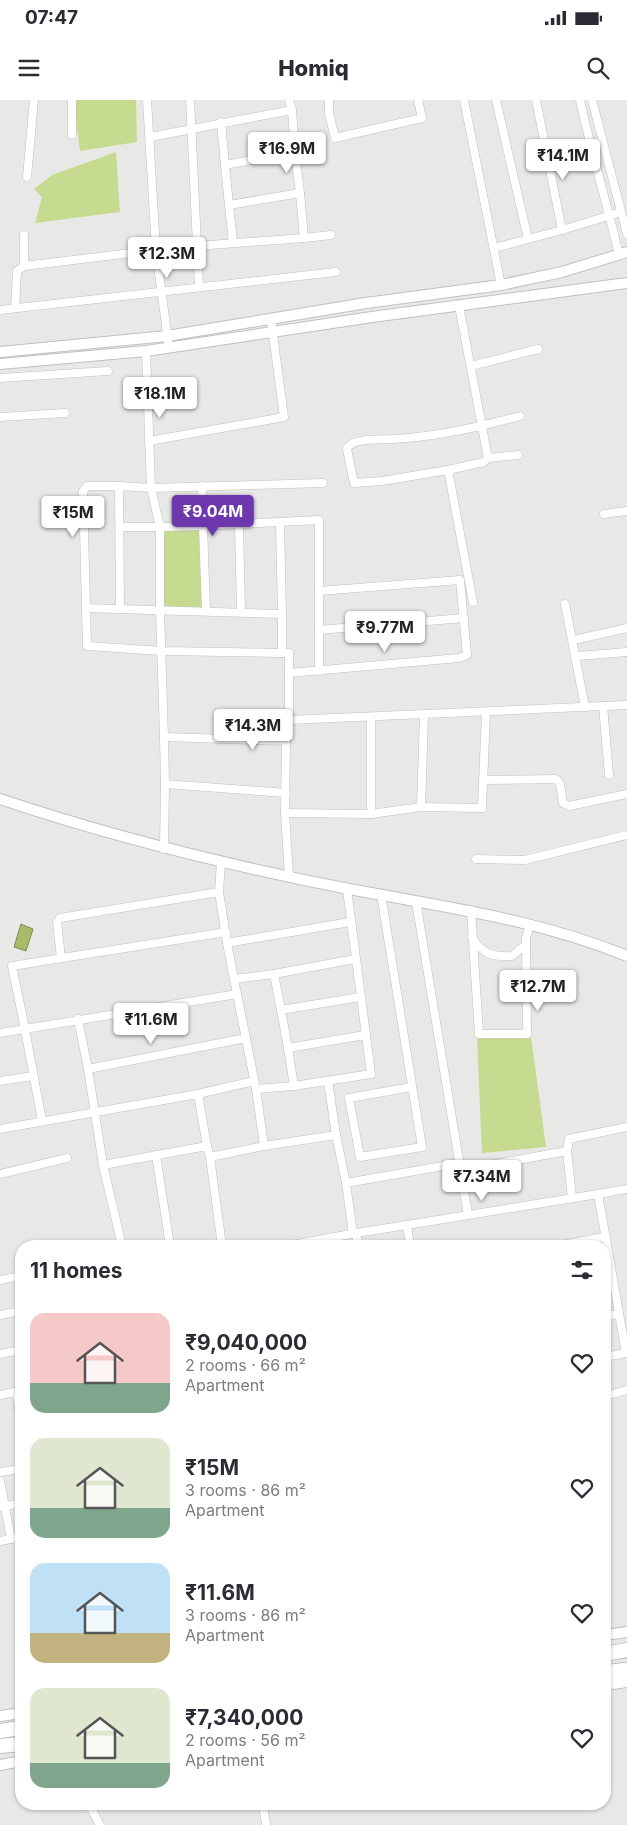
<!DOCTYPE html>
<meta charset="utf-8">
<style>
body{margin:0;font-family:Inter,sans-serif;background:#f7f7f7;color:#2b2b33;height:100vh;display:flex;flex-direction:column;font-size:19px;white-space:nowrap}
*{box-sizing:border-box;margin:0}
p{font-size:16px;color:#7c7c81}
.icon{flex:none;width:28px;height:28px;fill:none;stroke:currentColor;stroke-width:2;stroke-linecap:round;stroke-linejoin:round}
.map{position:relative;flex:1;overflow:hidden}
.sheet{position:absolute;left:15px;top:1140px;width:596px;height:570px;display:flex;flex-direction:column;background:#fff;border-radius:20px;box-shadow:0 1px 4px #0004}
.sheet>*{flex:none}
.price{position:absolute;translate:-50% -42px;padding:0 11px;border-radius:5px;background:#fff;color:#222;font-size:16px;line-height:32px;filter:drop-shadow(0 1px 2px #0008)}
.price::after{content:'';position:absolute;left:50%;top:30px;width:15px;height:11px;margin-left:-8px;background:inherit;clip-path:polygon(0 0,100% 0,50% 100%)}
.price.active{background:#6e37ae;color:#fff}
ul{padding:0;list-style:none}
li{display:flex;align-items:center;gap:15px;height:125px;padding:0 15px}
li span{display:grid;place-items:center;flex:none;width:140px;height:100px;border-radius:15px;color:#555}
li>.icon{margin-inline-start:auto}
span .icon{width:60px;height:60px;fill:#fffc;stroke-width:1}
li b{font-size:21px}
h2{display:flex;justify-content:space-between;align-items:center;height:60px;padding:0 15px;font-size:21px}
.status{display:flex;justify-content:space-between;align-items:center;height:35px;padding:0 25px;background:#fff;direction:ltr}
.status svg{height:14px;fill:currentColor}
header{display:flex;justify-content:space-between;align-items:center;height:65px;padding:0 15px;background:#fff;font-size:22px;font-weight:800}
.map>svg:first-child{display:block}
.green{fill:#c7db90}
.water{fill:#a7bc6a;stroke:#7e8d53}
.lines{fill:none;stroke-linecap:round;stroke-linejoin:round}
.street-casing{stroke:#c0c1bd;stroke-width:9}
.secondary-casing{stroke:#c0c1bd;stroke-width:12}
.highway-casing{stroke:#c0c1bd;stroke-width:16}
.street{stroke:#fff;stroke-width:8}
.secondary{stroke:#fff;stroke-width:10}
.highway{stroke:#fff;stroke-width:14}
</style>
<div class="status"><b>07:47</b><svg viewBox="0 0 49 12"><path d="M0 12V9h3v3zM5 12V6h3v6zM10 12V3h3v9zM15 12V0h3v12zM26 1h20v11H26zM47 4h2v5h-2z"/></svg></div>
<header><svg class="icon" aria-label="menu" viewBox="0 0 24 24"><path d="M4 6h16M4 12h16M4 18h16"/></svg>Homiq<svg class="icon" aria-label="search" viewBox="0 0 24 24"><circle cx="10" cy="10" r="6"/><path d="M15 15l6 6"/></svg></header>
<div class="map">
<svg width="627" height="1725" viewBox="0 0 627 1725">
<rect width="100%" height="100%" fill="#e8e9e6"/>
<g class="green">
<path d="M73,0H136L137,42L80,51Z"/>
<path d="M116,52L120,112L35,123L42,97L34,89L52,75Z"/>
<path d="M200,430L202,509H157V431Z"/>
<path d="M477,936L531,937L546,1047L482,1053Z"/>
</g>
<path class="water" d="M21,824L33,829L26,851L14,847Z"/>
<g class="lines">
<g class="street-casing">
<g id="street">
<path d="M72,0V35"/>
<path d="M147,0L156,150L169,248"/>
<path d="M190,0L199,186"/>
<path d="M329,0V13L335,38L422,18L418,0"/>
<path d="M464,0L501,185"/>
<path d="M496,0L528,139L562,130"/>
<path d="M536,0L562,130L621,112"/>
<path d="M580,0C591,52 607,103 619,155"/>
<path d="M592,0L627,134"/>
<path d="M292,10L295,52L225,65L229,105L300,93L304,138L331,135"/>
<path d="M221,22L225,65"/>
<path d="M150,37L292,10L289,0"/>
<path d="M295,52L300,93"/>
<path d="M27,77L34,0"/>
<path d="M229,105L233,143"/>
<path d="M24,135V166L156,150"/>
<path d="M197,146L304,138"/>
<path d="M494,148L528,139"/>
<path d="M459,206L488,358"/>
<path d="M15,208L17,171L24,166"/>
<path d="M0,210L336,172"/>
<path d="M146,251L151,388L160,427L203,426L206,510"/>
<path d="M471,266L538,249"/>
<path d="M0,278L108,271"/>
<path d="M0,317L65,313"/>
<path d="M149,341L284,317L271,220"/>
<path d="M448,370L382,381L354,383L347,349C352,337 382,340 394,339C436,337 480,327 520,316"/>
<path d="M119,386H87L83,391L87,546L161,551L282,553V514"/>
<path d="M202,386L203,426L280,422"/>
<path d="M604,414L627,411"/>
<path d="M239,424L241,512"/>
<path d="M121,427H160V510L164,637L286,641L285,713L289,777"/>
<path d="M319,491L460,480L467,555L459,558L289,573V620L627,605"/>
<path d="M473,502L448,370L484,362L488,358L518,355"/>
<path d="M565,504L585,607"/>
<path d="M86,508L282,514L280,422L319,420V571"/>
<path d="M120,509L119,386L151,388L323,383"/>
<path d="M319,530L464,518"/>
<path d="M574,540L627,528"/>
<path d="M282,553H289V573"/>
<path d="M577,556L627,552"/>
<path d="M603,606L609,675"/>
<path d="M164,637L165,684L286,693"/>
<path d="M286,641L289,620"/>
<path d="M483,680L556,679L560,684L563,703L569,706L627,694"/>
<path d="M421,707L424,615"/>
<path d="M285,713L371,714L421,707L482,708L486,612"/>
<path d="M371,714V617"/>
<path d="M164,749L165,684"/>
<path d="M476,759L525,760L627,735"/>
<path d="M347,789L371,974L294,986L288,948L365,935"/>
<path d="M219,792L221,763"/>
<path d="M381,794L422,1047L360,1057L349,998L412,987"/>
<path d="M416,801L468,1115"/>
<path d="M471,810L479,934H527L526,838L530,824"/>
<path d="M472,837C482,854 492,857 512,856L526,844"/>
<path d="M61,858L57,822L60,818L219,792L227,843"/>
<path d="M274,874L234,879L256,989L294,986"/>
<path d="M234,879L227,843L350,822"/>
<path d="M281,910L274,874L355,859"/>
<path d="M78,919L88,969L246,938"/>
<path d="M0,933L25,929L12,866L226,832"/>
<path d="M288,948L281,910L360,897"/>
<path d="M88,969L103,1065"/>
<path d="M0,981L33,976"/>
<path d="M328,981L336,1035L346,1083L460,1063"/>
<path d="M198,994L207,1046"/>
<path d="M42,1021L25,929L237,894"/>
<path d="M0,1029L198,994L254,981"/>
<path d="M264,1046L336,1035"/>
<path d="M156,1055L170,1146"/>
<path d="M210,1057L222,1146"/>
<path d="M461,1070L567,1051"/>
<path d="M0,1074L67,1058"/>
<path d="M346,1083L353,1134"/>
<path d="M572,1098L567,1051L569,1039L627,1027"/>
<path d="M122,1146L103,1065L207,1046L210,1057L264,1046L256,989"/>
<path d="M286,1146L356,1133"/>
<path d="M358,1146L356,1133L407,1125"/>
<path d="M410,1146L407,1125L598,1094"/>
<path d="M556,1146L605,1137"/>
<path d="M0,1180L21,1176"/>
<path d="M0,1215L21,1211"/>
<path d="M605,1216L619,1214"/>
<path d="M0,1254L21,1250"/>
<path d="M605,1257L626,1253L598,1094L627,1089"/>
<path d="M16,1292L21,1320"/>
<path d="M0,1295L20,1291"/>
<path d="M605,1296L627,1290"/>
<path d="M0,1372L21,1369"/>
<path d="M0,1381L11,1439"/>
<path d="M0,1407L21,1403"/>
<path d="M0,1441L21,1437"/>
<path d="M89,1704L100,1725"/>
<path d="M263,1704L266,1725"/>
</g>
</g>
<g class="secondary-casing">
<g id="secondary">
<path d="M0,252L167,236L366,203L501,185L562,172L627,152"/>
<path d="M0,264L146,251L372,217L627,183"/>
<path d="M0,699C113,737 227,765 344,788C443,807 533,818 627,856"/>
<path d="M605,1535L627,1532"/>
<path d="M606,1585L627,1582"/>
<path d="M0,1616L21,1613"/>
<path d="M0,1665L21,1661"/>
</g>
</g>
<g class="highway-casing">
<g id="highway">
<path d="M605,1554L627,1550"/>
<path d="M605,1572L627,1570"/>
<path d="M606,1585L623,1570"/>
<path d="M0,1631L21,1628"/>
<path d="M0,1646L21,1644"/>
</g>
</g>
<use href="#street" class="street"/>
<use href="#secondary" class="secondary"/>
<use href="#highway" class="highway"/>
</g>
</svg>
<b class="price" style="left:287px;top:74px">₹16.9M</b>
<b class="price" style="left:563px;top:81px">₹14.1M</b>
<b class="price" style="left:167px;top:179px">₹12.3M</b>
<b class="price" style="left:160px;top:319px">₹18.1M</b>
<b class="price active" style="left:213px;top:437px">₹9.04M</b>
<b class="price" style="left:73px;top:438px">₹15M</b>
<b class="price" style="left:385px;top:553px">₹9.77M</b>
<b class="price" style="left:253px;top:651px">₹14.3M</b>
<b class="price" style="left:538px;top:912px">₹12.7M</b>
<b class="price" style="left:151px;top:945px">₹11.6M</b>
<b class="price" style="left:482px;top:1102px">₹7.34M</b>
<section class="sheet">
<h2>11 homes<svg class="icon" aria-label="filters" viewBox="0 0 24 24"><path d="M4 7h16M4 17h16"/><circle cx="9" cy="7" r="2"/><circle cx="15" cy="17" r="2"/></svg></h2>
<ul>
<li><span style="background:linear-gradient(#f6c9c9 70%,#7fa58c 0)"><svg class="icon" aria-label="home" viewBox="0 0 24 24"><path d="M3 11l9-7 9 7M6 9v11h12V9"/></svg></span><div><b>₹9,040,000</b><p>2 rooms · 66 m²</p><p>Apartment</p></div><svg class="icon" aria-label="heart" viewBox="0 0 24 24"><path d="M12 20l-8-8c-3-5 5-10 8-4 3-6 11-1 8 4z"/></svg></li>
<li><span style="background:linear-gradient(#dfe7d0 70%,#7fa58c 0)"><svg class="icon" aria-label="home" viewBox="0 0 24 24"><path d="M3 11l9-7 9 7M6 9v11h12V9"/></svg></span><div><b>₹15M</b><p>3 rooms · 86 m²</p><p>Apartment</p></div><svg class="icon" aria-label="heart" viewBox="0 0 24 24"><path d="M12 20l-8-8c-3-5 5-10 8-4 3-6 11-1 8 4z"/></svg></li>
<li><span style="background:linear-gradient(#bfe0f5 70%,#c2b280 0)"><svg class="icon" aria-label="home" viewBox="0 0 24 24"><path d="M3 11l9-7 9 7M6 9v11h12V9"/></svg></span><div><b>₹11.6M</b><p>3 rooms · 86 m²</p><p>Apartment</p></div><svg class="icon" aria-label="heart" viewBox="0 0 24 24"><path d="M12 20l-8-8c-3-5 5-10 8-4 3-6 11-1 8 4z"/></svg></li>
<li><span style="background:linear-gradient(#dfe7d0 75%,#7fa58c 0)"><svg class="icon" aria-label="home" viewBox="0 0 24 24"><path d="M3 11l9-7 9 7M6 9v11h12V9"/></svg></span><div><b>₹7,340,000</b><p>2 rooms · 56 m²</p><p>Apartment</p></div><svg class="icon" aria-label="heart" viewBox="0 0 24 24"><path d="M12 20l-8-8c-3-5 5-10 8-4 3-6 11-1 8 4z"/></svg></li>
</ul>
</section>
</div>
